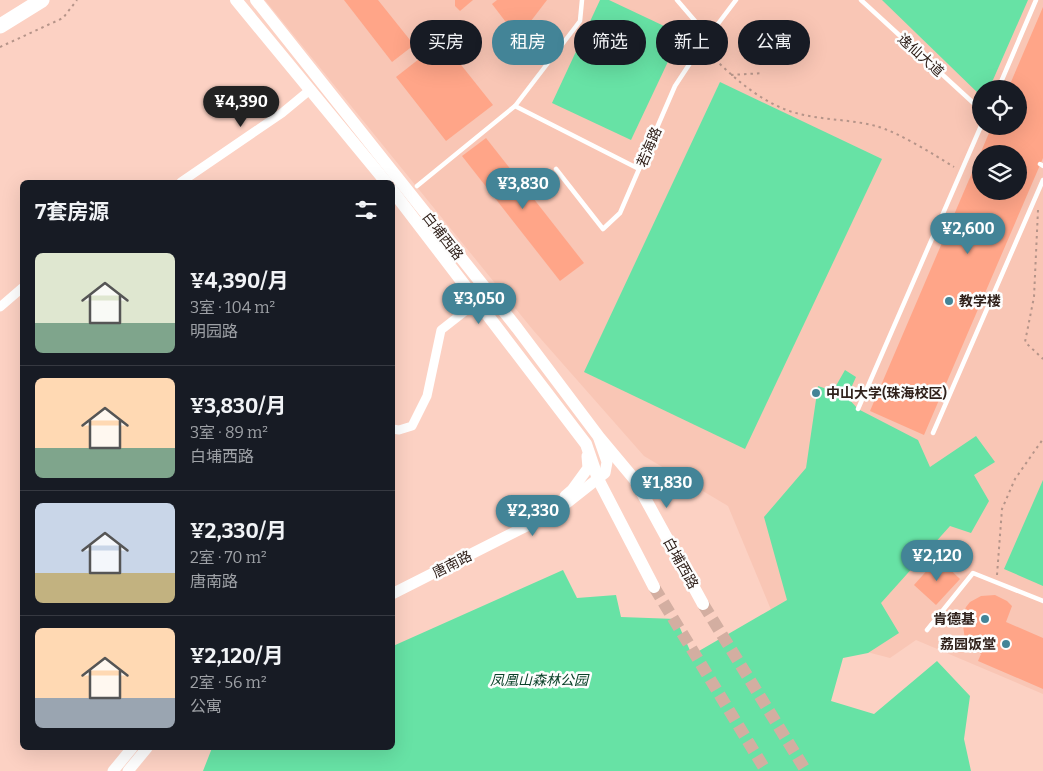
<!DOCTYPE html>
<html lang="zh">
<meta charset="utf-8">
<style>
body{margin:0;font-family:Bitter,"Noto Sans SC",serif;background:#20242c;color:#f1f3f6;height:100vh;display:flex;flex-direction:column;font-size:19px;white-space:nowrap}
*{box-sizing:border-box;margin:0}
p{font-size:16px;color:#9ea1a6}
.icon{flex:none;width:28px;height:28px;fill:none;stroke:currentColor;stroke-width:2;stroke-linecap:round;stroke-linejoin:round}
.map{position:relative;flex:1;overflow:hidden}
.sheet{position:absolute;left:20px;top:180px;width:375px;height:570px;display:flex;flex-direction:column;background:#171b24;border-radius:8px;box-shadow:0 5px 20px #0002}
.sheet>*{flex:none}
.top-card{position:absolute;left:410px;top:20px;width:475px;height:45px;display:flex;gap:10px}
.buttons{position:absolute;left:972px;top:80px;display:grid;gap:10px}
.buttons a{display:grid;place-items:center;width:55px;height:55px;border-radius:50%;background:#171b24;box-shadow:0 5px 20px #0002;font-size:25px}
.price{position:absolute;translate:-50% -42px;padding:0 11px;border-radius:18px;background:#438497;color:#fff;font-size:16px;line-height:32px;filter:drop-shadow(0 1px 2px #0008)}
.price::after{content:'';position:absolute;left:50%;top:30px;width:15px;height:11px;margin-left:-8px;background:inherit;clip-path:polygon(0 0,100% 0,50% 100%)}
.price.selected{background:#222;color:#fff}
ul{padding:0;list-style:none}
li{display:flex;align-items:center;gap:15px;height:125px;padding:0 15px}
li+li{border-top:1px solid #363941}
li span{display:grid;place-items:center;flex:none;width:140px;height:100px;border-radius:8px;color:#555}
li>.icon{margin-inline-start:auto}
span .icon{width:60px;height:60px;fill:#fffc;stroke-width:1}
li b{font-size:21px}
h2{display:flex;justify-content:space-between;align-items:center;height:60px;padding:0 15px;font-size:21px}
.chip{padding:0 18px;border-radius:22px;background:#171b24;box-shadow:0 5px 20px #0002;font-size:18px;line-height:45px}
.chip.selected{background:#438497;color:#fff}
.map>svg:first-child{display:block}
.built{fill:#f9c6b5;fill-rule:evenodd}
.green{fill:#67e2a5}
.building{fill:#ffa588;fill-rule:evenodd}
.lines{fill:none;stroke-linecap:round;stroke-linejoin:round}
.secondary-tunnel{stroke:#d3aea1;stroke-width:12;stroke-dasharray:12 6;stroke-linecap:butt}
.path{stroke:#b59489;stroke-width:2;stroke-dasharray:2.5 4;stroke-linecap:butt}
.service{stroke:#fff;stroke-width:4.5}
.minor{stroke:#fff;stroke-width:9}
.tertiary{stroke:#fff;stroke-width:11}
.secondary{stroke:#fff;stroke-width:12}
.trunk{stroke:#fff;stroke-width:15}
.poi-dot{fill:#438497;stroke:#fdfdfd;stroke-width:2}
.labels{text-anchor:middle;stroke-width:5;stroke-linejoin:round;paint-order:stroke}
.street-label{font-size:14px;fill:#30211b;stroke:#fdfdfd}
.poi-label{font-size:14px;font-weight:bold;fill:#30211b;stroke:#fdfdfd;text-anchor:start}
.park-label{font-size:14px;font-style:italic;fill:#0b4129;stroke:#fdfdfd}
</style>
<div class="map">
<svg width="1043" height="771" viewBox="0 0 1043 771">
<rect width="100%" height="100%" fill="#fcd1c3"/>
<path class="built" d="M265,0H1043V694L916,640L890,658L779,629L728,506L644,456L533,330ZM981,89H1019V126H981ZM981,154H1019V191H981Z"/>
<g class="green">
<path d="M600,0H609L681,34L631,140L552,103Z"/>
<path d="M882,0H1028L989,89H981V96Z"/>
<path d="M720,82L882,159L745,449L584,372Z"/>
<path d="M845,370L856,377L847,397L858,409L918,440L930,467L976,436L995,462L974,475L989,501L971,533L950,526L881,603L899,633L868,653L843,658L831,701L874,714L937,661L970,696L964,739L971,771H203L212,748H392L393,646L563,570L577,598L616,595L621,617L676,619L692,655L787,600L764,517L806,468L818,386L833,391Z"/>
<path d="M1043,480V586L1004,569Z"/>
</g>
<g class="building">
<path d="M344,0H378L414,45L392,62Z"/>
<path d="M455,0H473L460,11L455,6Z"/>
<path d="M497,0H547L518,38L492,4Z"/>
<path d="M1043,7V158L924,435L870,411L992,126H1019V89H1008ZM981,154H1019V191H981Z"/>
<path d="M442,41L493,105L446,141L396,77Z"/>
<path d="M486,138L584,263L560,281L462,156Z"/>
<path d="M938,558L960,579L936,605L914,585Z"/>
<path d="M995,595L1007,601L1012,606L1006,622L1043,638V689L978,661L981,654L965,640L962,618L966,607L970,602L981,596Z"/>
</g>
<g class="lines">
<g class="secondary-tunnel">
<path d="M654,587L766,771"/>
<path d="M703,604L806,771"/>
</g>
<g class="path">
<path d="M0,47L63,18L77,0"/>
<path d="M706,50C733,78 765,107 804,115C828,120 853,120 876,126C900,133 933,154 954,167"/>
<path d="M731,75L763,73"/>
<path d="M1038,210L1034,297L1025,342L1043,359"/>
<path d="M997,575L1002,509L1015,479L1043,439"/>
</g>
<g class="service">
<path d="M677,0L695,21"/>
<path d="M861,0L981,110"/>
<path d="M998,89L1036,0"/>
<path d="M515,106L580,21L582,0"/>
<path d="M1040,164L1043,166"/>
<path d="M556,169L603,229L620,213L675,86L702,45L736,0"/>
<path d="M417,186L515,106L639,169"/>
<path d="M858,409L981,126"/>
<path d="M933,433L1043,180"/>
<path d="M927,630L973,573L1043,601"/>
</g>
<g class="minor">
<path d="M181,182L282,113L311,89"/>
<path d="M0,307L22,288"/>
<path d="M392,429L399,430L412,426L427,396L441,330L478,301"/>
</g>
<g class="tertiary">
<path d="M565,496L572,490L588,468L587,456"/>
<path d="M392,594L558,510L605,473L607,462L599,439"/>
<path d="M113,771L132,748"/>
<path d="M128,771L147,748"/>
</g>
<g class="secondary">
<path d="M236,0L386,182"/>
<path d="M256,0L517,328L599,437L635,480L703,604"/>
<path d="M392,190L586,444L598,479L654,587"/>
</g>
<path class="trunk" d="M0,26L42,0"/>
</g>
<g class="poi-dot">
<circle cx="949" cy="301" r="5"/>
<circle cx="816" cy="393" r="5"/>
<circle cx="985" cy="619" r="5"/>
<circle cx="1006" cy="644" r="5"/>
</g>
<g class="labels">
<g class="street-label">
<text transform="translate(921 55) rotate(42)" y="5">逸仙大道</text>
<text transform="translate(649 147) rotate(-67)" y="5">若海路</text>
<text transform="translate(443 236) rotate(52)" y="5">白埔西路</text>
<text transform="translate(681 563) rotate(61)" y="5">白埔西路</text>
<text transform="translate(452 564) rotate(-27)" y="5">唐南路</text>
</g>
<g class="poi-label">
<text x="959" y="306">教学楼</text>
<text x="826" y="398">中山大学(珠海校区)</text>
<text x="975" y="624" text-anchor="end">肯德基</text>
<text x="996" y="649" text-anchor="end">荔园饭堂</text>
</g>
<g class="park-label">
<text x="539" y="685">凤凰山森林公园</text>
</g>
</g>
</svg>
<div class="buttons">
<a><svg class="icon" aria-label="locate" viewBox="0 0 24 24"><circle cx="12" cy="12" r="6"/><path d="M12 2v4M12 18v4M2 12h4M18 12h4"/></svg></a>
<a><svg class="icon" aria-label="layers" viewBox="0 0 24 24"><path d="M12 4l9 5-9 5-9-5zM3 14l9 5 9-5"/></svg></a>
</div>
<b class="price selected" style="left:241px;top:128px">¥4,390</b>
<b class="price" style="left:523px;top:210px">¥3,830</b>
<b class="price" style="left:968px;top:255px">¥2,600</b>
<b class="price" style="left:479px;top:325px">¥3,050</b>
<b class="price" style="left:667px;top:509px">¥1,830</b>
<b class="price" style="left:533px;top:537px">¥2,330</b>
<b class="price" style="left:937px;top:582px">¥2,120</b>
<div class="top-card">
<a class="chip">买房</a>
<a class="chip selected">租房</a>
<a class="chip">筛选</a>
<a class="chip">新上</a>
<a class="chip">公寓</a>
</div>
<section class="sheet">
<h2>7套房源<svg class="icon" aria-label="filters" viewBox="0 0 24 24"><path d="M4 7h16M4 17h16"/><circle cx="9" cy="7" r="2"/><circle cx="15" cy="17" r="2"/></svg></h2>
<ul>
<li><span style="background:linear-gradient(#dfe7d0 70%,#7fa58c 0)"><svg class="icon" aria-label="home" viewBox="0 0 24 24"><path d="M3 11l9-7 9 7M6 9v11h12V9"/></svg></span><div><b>¥4,390/月</b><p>3室 · 104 m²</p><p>明园路</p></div></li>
<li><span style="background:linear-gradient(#ffd9b3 70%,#7fa58c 0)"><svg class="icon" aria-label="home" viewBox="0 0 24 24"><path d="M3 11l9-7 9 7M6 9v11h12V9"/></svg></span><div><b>¥3,830/月</b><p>3室 · 89 m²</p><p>白埔西路</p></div></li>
<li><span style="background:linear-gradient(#c9d6e8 70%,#c2b280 0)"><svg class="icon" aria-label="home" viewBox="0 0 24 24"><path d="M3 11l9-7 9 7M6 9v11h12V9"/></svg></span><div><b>¥2,330/月</b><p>2室 · 70 m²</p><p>唐南路</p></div></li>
<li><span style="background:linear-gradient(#ffd9b3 70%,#9aa5b1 0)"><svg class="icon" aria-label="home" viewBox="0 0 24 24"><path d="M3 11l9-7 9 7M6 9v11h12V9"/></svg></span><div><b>¥2,120/月</b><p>2室 · 56 m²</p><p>公寓</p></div></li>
</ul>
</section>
</div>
